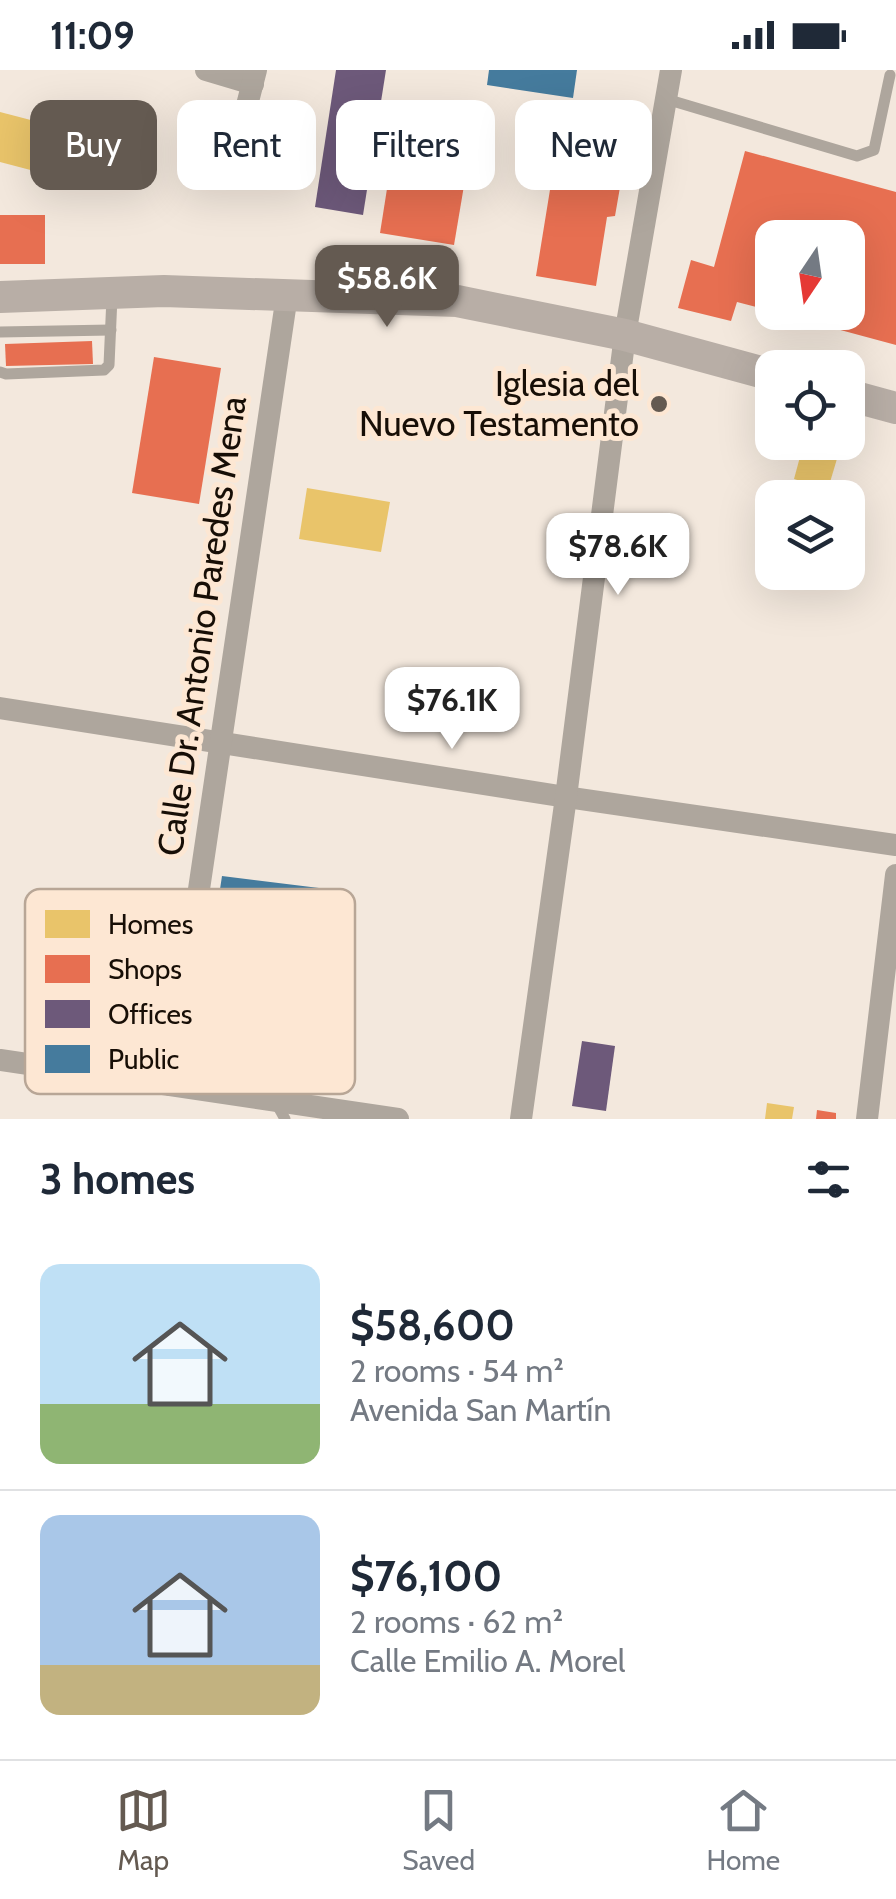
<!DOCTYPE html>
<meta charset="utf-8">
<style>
body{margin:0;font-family:Cabin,sans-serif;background:#f2f2f3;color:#1f2937;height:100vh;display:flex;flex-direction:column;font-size:38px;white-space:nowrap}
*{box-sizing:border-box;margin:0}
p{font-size:32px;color:#747a83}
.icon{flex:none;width:55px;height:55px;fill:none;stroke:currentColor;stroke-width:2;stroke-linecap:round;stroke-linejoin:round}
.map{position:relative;height:1049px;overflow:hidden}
.side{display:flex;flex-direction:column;background:#fff;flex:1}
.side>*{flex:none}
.top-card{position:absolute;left:30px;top:30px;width:838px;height:90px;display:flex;gap:20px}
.needle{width:65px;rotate:193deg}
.controls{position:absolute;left:755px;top:150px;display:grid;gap:20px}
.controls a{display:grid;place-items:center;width:110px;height:110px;border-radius:20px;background:#fff;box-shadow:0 10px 40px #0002;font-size:50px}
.price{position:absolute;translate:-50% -85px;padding:0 22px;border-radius:20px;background:#fff;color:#222;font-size:32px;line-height:65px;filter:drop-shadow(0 2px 5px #0008)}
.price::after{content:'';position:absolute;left:50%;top:60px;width:30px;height:22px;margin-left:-15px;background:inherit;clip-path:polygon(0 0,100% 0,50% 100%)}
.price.active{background:#645a51;color:#fff}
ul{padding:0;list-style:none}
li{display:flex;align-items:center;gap:30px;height:250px;padding:0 40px}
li+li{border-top:2px solid #e0e1e3}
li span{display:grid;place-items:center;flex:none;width:280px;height:200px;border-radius:20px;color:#555}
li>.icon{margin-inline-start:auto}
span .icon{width:120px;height:120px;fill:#fffc;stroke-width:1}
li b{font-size:42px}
h2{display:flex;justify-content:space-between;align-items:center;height:120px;padding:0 40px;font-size:42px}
.chip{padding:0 35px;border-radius:20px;background:#fff;box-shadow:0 10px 40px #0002;font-size:35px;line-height:90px}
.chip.active{background:#645a51;color:#fff}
.status{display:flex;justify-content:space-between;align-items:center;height:70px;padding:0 50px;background:#fff;direction:ltr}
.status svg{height:28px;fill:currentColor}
.tab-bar{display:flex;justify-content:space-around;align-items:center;height:140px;border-top:2px solid #e0e1e3;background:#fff;font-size:28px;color:#747a83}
.tab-bar a{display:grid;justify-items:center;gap:5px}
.tab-bar .active{color:#645a51}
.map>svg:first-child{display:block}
.homes{fill:#e9c46a}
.shops{fill:#e76f51}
.offices{fill:#6d597a}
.public{fill:#457b9d}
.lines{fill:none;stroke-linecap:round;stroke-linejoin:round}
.lane{stroke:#aea69d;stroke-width:11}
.street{stroke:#aea69d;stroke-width:22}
.secondary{stroke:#b8aea6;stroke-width:32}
.poi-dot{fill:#645a51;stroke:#fde7d3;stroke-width:4}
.labels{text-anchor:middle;stroke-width:10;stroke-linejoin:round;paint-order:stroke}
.poi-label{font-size:35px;fill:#170e06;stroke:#fde7d3;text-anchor:end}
.street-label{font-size:35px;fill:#170e06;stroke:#fde7d3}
.key{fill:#fde7d3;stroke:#b8a696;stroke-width:2.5}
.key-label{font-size:28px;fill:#170e06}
</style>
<div class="status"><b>11:09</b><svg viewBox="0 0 49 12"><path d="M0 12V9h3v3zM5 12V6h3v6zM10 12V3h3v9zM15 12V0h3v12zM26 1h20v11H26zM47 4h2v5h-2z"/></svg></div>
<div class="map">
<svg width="896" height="1049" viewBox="0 0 896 1049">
<rect width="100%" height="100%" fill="#f3e8dd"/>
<g class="homes">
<path d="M0,42L73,61L61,108L0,92Z"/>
<path d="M804,372H842L828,419L794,409Z"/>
<path d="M307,418L390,432L381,482L299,469Z"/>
<path d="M767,1033L794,1037L792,1049H765Z"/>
</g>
<g class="shops">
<path d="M396,62L471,74L454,175L380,163Z"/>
<path d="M745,81L896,122V275L781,244L848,242V168H772V241L737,232L731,251L678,238L691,190L714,197Z"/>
<path d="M555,89L623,100L615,146L607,147L596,216L536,206Z"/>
<rect x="0" y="145" width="45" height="49"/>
<path d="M92,271L93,294L6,296L5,274Z"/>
<path d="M154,287L221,298L199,434L132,423Z"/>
<path d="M817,1040L836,1043V1049H816Z"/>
</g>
<g class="offices">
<path d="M336,0H386L363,145L315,137Z"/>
<path d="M582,971L615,976L606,1041L572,1036Z"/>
</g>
<g class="public">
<path d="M489,0H577L573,28L487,15Z"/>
<path d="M222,806L319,818L321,856L344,859L325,999L196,978Z"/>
</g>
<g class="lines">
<g class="lane">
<path d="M666,29L857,86L874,80L890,5"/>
<path d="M0,262L111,260"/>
<path d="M0,302L6,304L104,300L109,295L112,227"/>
<path d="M275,1031L285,1049"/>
</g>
<g class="street">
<path d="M206,0L253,14"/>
<path d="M231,98L256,0"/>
<path d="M0,638L566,727L896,775"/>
<path d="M0,990L398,1049"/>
<path d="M170,1015L287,225"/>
<path d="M521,1049L566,727L625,265L671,0"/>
<path d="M867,1049L896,805"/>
</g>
<g class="secondary">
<path d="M0,227L164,221L457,231L625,265L772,305"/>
<path d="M848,325L896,338"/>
</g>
</g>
<circle class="poi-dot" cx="659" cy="334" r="10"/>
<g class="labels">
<g class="poi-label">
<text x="639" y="326">Iglesia del<tspan x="639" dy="40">Nuevo Testamento</tspan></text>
</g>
<g class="street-label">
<text transform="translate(202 556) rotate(-82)" y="12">Calle Dr. Antonio Paredes Mena</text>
</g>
</g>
<rect x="25" y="819" width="330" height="205" rx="15" class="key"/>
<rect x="45" y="840" width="45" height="28" fill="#e9c46a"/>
<rect x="45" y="885" width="45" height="28" fill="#e76f51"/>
<rect x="45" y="930" width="45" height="28" fill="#6d597a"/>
<rect x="45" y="975" width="45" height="28" fill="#457b9d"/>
<g class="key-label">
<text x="108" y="864">Homes</text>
<text x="108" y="909">Shops</text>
<text x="108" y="954">Offices</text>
<text x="108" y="999">Public</text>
</g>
</svg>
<div class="controls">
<a><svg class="needle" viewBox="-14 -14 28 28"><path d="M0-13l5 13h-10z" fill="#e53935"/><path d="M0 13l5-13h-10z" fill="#747a83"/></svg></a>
<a><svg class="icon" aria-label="locate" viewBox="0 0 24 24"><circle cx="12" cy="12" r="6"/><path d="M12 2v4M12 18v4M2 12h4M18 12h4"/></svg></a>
<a><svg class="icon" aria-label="layers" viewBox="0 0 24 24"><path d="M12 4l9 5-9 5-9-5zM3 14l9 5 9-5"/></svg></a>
</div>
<b class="price active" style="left:387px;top:260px">$58.6K</b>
<b class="price" style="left:618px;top:528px">$78.6K</b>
<b class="price" style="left:452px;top:682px">$76.1K</b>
<div class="top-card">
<a class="chip active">Buy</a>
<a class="chip">Rent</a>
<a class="chip">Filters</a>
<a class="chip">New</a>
</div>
</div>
<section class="side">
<h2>3 homes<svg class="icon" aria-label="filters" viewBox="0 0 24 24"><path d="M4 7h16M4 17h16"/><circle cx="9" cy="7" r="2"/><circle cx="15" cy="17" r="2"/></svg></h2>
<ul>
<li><span style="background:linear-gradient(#bfe0f5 70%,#8fb573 0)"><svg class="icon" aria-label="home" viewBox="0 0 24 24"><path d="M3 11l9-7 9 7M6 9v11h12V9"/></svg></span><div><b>$58,600</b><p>2 rooms · 54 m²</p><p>Avenida San Martín</p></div></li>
<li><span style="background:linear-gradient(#a9c7e8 75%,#c2b280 0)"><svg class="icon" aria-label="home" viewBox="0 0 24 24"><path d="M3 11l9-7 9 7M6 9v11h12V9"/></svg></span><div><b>$76,100</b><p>2 rooms · 62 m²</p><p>Calle Emilio A. Morel</p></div></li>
</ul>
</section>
<nav class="tab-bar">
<a class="active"><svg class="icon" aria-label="map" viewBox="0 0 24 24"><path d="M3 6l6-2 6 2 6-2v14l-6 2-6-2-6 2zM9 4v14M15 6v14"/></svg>Map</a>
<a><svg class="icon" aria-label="saved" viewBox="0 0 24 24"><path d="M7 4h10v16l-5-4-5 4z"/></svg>Saved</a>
<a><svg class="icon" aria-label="home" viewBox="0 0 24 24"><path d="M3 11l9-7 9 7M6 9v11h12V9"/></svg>Home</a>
</nav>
